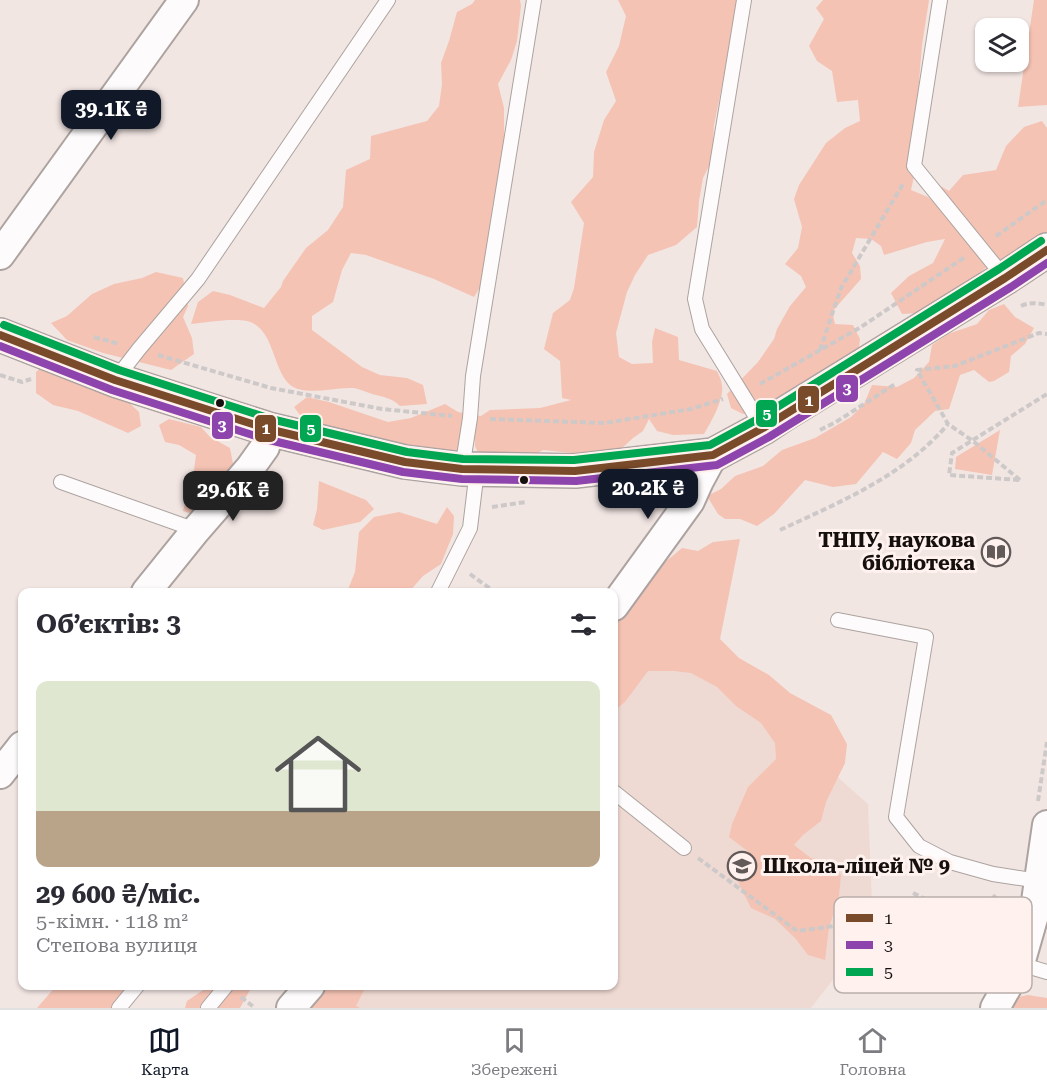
<!DOCTYPE html>
<html lang="uk">
<meta charset="utf-8">
<style>
body{margin:0;font-family:"Roboto Serif",serif;background:#f2f2f3;color:#2b2b33;height:100vh;display:flex;flex-direction:column;font-size:22px;white-space:nowrap}
*{box-sizing:border-box;margin:0}
p{font-size:20px;color:#7c7c81}
.icon{flex:none;width:33px;height:33px;fill:none;stroke:currentColor;stroke-width:2;stroke-linecap:round;stroke-linejoin:round}
.map{position:relative;flex:1;overflow:hidden}
.sheet{position:absolute;left:18px;top:588px;width:600px;height:402px;display:flex;flex-direction:column;background:#fff;border-radius:12px;box-shadow:0 2px 4px #0004}
.sheet>*{flex:none}
.controls{position:absolute;left:975px;top:18px;display:grid;gap:12px}
.controls a{display:grid;place-items:center;width:54px;height:54px;border-radius:12px;background:#fff;box-shadow:0 2px 4px #0004;font-size:30px}
.price{position:absolute;translate:-50% -51px;padding:0 14px;border-radius:12px;background:#111827;color:#fff;font-size:20px;line-height:39px;filter:drop-shadow(0 2px 3px #0008)}
.price::after{content:'';position:absolute;left:50%;top:36px;width:18px;height:14px;margin-left:-9px;background:inherit;clip-path:polygon(0 0,100% 0,50% 100%)}
.price.on{background:#222;color:#fff}
ul{padding:0;list-style:none}
li{display:grid;align-content:center;gap:12px;height:318px;padding:0 18px}
li+li{border-top:2px solid #e1e1e2}
li span{display:grid;place-items:center;height:186px;border-radius:12px;color:#555}
li>.icon{margin-inline-start:auto}
span .icon{width:108px;height:108px;fill:#fffc;stroke-width:1}
li b{font-size:26px}
h2{display:flex;justify-content:space-between;align-items:center;height:72px;padding:0 18px;font-size:26px}
.dock{display:flex;justify-content:space-around;align-items:center;height:84px;border-top:2px solid #e1e1e2;background:#fff;font-size:16px;color:#7c7c81}
.dock a{display:grid;justify-items:center;gap:3px}
.dock .on{color:#111827}
.map>svg:first-child{display:block}
.built{fill:#efdad3}
.green{fill:#f4c3b4}
.lines{fill:none;stroke-linecap:round;stroke-linejoin:round}
.service-casing{stroke:#aca3a0;stroke-width:16}
.minor-casing{stroke:#aca3a0;stroke-width:32}
.primary-casing{stroke:#aca3a0;stroke-width:36}
.path{stroke:#cdc9c9;stroke-width:4;stroke-dasharray:6 3;stroke-linecap:butt}
.service{stroke:#fdfbfb;stroke-width:14}
.minor{stroke:#fdfbfb;stroke-width:28}
.primary{stroke:#fdfbfb;stroke-width:33}
.bus-1-casing{stroke:#fff2ee;stroke-width:12}
.bus-2-casing{stroke:#fff2ee;stroke-width:12}
.bus-3-casing{stroke:#fff2ee;stroke-width:12}
.bus-1{stroke:#7a4b2a;stroke-width:8}
.bus-2{stroke:#8e44ad;stroke-width:8}
.bus-3{stroke:#00a651;stroke-width:8}
.bus-dot{fill:#150f0d;stroke:#fff2ee;stroke-width:2}
.labels{text-anchor:middle;stroke-width:6;stroke-linejoin:round;paint-order:stroke}
.poi-label{font-size:20px;font-weight:bold;fill:#150f0d;stroke:#fff2ee;text-anchor:end}
.key{fill:#fff2ee;stroke:#b9aeaa;stroke-width:1.5}
.key-label{font-size:16px;fill:#150f0d}
.line-badge{stroke:#fff2ee;stroke-width:2}
.badge-label{font-size:16px;text-anchor:middle;font-weight:bold;fill:#fff}
</style>
<div class="map">
<svg width="1047" height="1008" viewBox="0 0 1047 1008">
<rect width="100%" height="100%" fill="#f2e6e3"/>
<path class="built" d="M614,642L701,656L868,804L873,928L811,1008H329L347,986H614Z"/>
<g class="green">
<path d="M475,0H520L521,6L517,41L511,60L498,84L504,108V157L509,188L493,202C491,229 491,274 474,297L434,279L366,255L351,253L342,270L333,302L312,316V330L362,367L380,375L407,378L423,385L427,404L400,406C391,398 387,398 376,395C368,393 361,389 353,388C335,387 316,394 298,389C271,381 278,328 247,321C232,318 207,322 191,324L198,302L213,291L230,295L264,308L281,287L283,281L306,248L328,230L343,207L346,170L370,159L371,136L427,121L439,106L442,84L441,63L449,41L457,12L472,4Z"/>
<path d="M618,0H739L736,18L714,125L712,160L703,178L699,201L697,227L676,245L648,255L635,275L627,292L616,333L619,357L632,364L653,363L652,342L655,328L678,337L679,360L717,371C719,376 722,381 722,386C724,400 711,422 704,434L673,435L657,431L649,419L643,431L633,438L620,450L597,453H572L543,450L526,459L479,455L475,446V434L464,444L462,456L316,429L300,415L294,407L307,397L329,402L388,422L411,418L445,404L458,412L481,416L490,410L540,408L571,400L562,398L560,361L544,349L553,313L570,300L574,288L584,223L571,202L593,177L594,152L604,120L616,101L606,72L619,46L626,16Z"/>
<path d="M823,0H929L922,45L919,81L932,94L911,190L928,197L943,210L937,184L949,191L963,175L996,170L1006,146L1024,127L1042,121L1047,128V236L1014,255L989,265L954,295L920,313L902,314L891,293L909,276L933,263L945,239L927,242L884,255L881,246L871,239L856,238L852,253L860,266L861,279L832,312L835,324L853,325L860,339L858,355L754,412L743,414L731,408L727,394L758,362L774,339L777,329L790,306L806,287L801,276L785,264L798,248L802,227L794,199L799,185L826,143L845,128L860,121L858,100L837,102L832,71L817,61L809,46L824,19L816,8Z"/>
<path d="M1034,0H1047V105L1018,107Z"/>
<path d="M156,272L183,278L188,306L183,317L192,338L194,354L171,370L103,353L67,340L51,323L67,316L92,294L114,284L142,278Z"/>
<path d="M1004,304L1015,317L1034,328L1025,344L1011,356L1009,372L994,381L989,382L974,370L960,375L949,409L935,411L915,430L911,443L897,459L883,452L856,484L833,487L805,480L774,514L757,526L740,519H725L718,514L707,496L721,489L735,476L763,466L782,450L815,438L851,417L864,404L872,385L897,387L914,378L929,362L932,345L948,334L977,324L989,310Z"/>
<path d="M49,360L123,397L139,412L141,426L128,433L78,411L53,405L36,393V372Z"/>
<path d="M169,419L201,427L210,437L230,448L234,469L192,514L183,511L194,470L196,455L179,445L165,442L159,425Z"/>
<path d="M1000,430L992,475L955,469L956,457Z"/>
<path d="M319,481L366,500L374,509L360,522L323,530L313,525L317,509Z"/>
<path d="M447,507L454,516L453,534L441,564L423,576L409,592H347L355,572L359,532L374,517L399,512L437,524Z"/>
<path d="M740,539L720,639L739,658L769,675L790,693L831,715L847,744L845,763L826,802L821,821L803,835L794,845L811,858L832,862L841,875L839,896L829,928L825,960L808,955L795,938L775,919L751,908L737,880L750,853L729,837L732,824L748,787L776,759L775,743L761,723L736,706L717,687L691,673L674,671H648L625,702L614,711V623L652,573L682,548L698,551L713,542Z"/>
<path d="M56,986H133L115,1008H37Z"/>
<path d="M209,986H252L240,1008H185L187,1001Z"/>
<path d="M318,986H366L356,1006L360,1008H302Z"/>
<path d="M1028,995L1047,998V1008H1010L1014,998Z"/>
</g>
<g class="lines">
<g class="service-casing">
<g id="service">
<path d="M744,0L695,299L702,329L763,428"/>
<path d="M940,0L914,166L1005,278"/>
<path d="M115,380L139,349L198,279L388,0"/>
<path d="M462,469L470,418L473,376L534,0"/>
<path d="M61,482L196,530"/>
<path d="M438,592L470,528L477,470"/>
<path d="M838,620L926,637L896,817L919,846L950,862L993,874L1039,881"/>
<path d="M614,792L684,848"/>
<path d="M1020,964L1047,972"/>
<path d="M119,1008L137,986"/>
<path d="M208,1008L226,986"/>
</g>
</g>
<g class="minor-casing">
<g id="minor">
<path d="M0,255L184,0"/>
<path d="M146,592L196,530L250,468L265,447L268,429"/>
<path d="M614,606L690,501L699,481L713,455"/>
<path d="M0,774L22,746"/>
<path d="M291,1008L310,986"/>
<path d="M995,1008L1020,964L1034,915L1047,825"/>
</g>
</g>
<g class="primary-casing">
<path id="primary" d="M0,335L115,380L268,429L405,462L462,469L575,471L713,455L763,428L781,416L1005,278L1047,250"/>
</g>
<g class="path">
<path d="M996,236L1047,200"/>
<path d="M1021,306C1030,302 1038,303 1047,305"/>
<path d="M94,337L119,344"/>
<path d="M820,350L841,288L903,184"/>
<path d="M158,355L271,388L382,409L452,416"/>
<path d="M0,375L22,382L31,379"/>
<path d="M760,384L861,327L965,257"/>
<path d="M490,419L605,423L691,409L723,399"/>
<path d="M820,430L836,422L895,384"/>
<path d="M1019,480L949,475L952,453L1047,394"/>
<path d="M1020,480L973,441L948,424L917,370L955,366L1039,333L1047,334"/>
<path d="M492,507L526,502"/>
<path d="M780,530C840,502 904,476 948,424"/>
<path d="M470,574L495,592"/>
<path d="M1038,801L1047,742"/>
<path d="M698,858L797,931L858,923L889,931L907,940L928,949L950,911"/>
<path d="M913,893L950,911L963,908L1003,926"/>
<path d="M993,895L1006,909"/>
<path d="M241,997L255,1008"/>
</g>
<use href="#service" class="service"/>
<use href="#minor" class="minor"/>
<use href="#primary" class="primary"/>
<g class="bus-1-casing">
<path id="bus-1" d="M0,335L115,380L268,429L405,462L462,469L575,471L713,455L763,428L1005,278L1047,250"/>
</g>
<g class="bus-2-casing">
<path id="bus-2" d="M0,346L112,390L265,439L403,472L462,479L576,481L717,465L769,437L1011,287L1047,263"/>
</g>
<g class="bus-3-casing">
<path id="bus-3" d="M4,325L119,370L271,419L407,452L463,459L574,460L710,445L758,419L999,269L1041,241"/>
</g>
<use href="#bus-1" class="bus-1"/>
<use href="#bus-2" class="bus-2"/>
<use href="#bus-3" class="bus-3"/>
</g>
<defs>
<g id="library-ring" transform="scale(1.5)"><circle r="9.5" fill="#fff2ee" stroke="#625a58" stroke-width="1.5"/><path d="M-6-4Q-3-5.5-.7-3.5V5Q-3 3-6 4ZM6-4Q3-5.5 .7-3.5V5Q3 3 6 4Z" fill="#625a58"/></g>
<g id="school-ring" transform="scale(1.5)"><circle r="9.5" fill="#fff2ee" stroke="#625a58" stroke-width="1.5"/><path d="M0-5L7-2L0 1L-7-2ZM-4 1L0 2.5L4 1V4Q0 6-4 4Z" fill="#625a58"/></g>
</defs>
<g fill-rule="evenodd">
<use href="#library-ring" x="996" y="552"/>
<use href="#school-ring" x="742" y="866"/>
</g>
<g class="bus-dot">
<circle cx="220" cy="403" r="5"/>
<circle cx="524" cy="480" r="5"/>
</g>
<g class="labels">
<g class="poi-label">
<text x="975" y="547">ТНПУ, наукова<tspan x="975" dy="23">бібліотека</tspan></text>
<text x="763" y="873" text-anchor="start">Школа-ліцей № 9</text>
</g>
</g>
<rect x="834" y="897" width="198" height="96" rx="9" class="key"/>
<rect x="846" y="914" width="27" height="8" fill="#7a4b2a"/>
<rect x="846" y="941" width="27" height="8" fill="#8e44ad"/>
<rect x="846" y="968" width="27" height="8" fill="#00a651"/>
<g class="key-label">
<text x="884" y="924">1</text>
<text x="884" y="951">3</text>
<text x="884" y="978">5</text>
</g>
<g class="line-badge">
<rect x="835" y="374" width="24" height="29" rx="6" fill="#8e44ad"/>
<rect x="797" y="385" width="23" height="29" rx="6" fill="#7a4b2a"/>
<rect x="755" y="399" width="23" height="29" rx="6" fill="#00a651"/>
<rect x="211" y="411" width="23" height="29" rx="6" fill="#8e44ad"/>
<rect x="254" y="414" width="23" height="29" rx="6" fill="#7a4b2a"/>
<rect x="299" y="414" width="23" height="29" rx="6" fill="#00a651"/>
</g>
<g class="badge-label">
<text x="847" y="394">3</text>
<text x="809" y="406">1</text>
<text x="767" y="419">5</text>
<text x="222" y="431">3</text>
<text x="266" y="434">1</text>
<text x="311" y="434">5</text>
</g>
</svg>
<div class="controls">
<a><svg class="icon" aria-label="layers" viewBox="0 0 24 24"><path d="M12 4l9 5-9 5-9-5zM3 14l9 5 9-5"/></svg></a>
</div>
<b class="price" style="left:111px;top:141px">39.1K ₴</b>
<b class="price" style="left:648px;top:520px">20.2K ₴</b>
<b class="price on" style="left:233px;top:522px">29.6K ₴</b>
<section class="sheet">
<h2>Об’єктів: 3<svg class="icon" aria-label="filters" viewBox="0 0 24 24"><path d="M4 7h16M4 17h16"/><circle cx="9" cy="7" r="2"/><circle cx="15" cy="17" r="2"/></svg></h2>
<ul>
<li><span style="background:linear-gradient(#dfe7d0 70%,#b9a48a 0)"><svg class="icon" aria-label="home" viewBox="0 0 24 24"><path d="M3 11l9-7 9 7M6 9v11h12V9"/></svg></span><div><b>29 600 ₴/міс.</b><p>5-кімн. · 118 m²</p><p>Степова вулиця</p></div></li>
</ul>
</section>
</div>
<nav class="dock">
<a class="on"><svg class="icon" aria-label="map" viewBox="0 0 24 24"><path d="M3 6l6-2 6 2 6-2v14l-6 2-6-2-6 2zM9 4v14M15 6v14"/></svg>Карта</a>
<a><svg class="icon" aria-label="saved" viewBox="0 0 24 24"><path d="M7 4h10v16l-5-4-5 4z"/></svg>Збережені</a>
<a><svg class="icon" aria-label="home" viewBox="0 0 24 24"><path d="M3 11l9-7 9 7M6 9v11h12V9"/></svg>Головна</a>
</nav>
